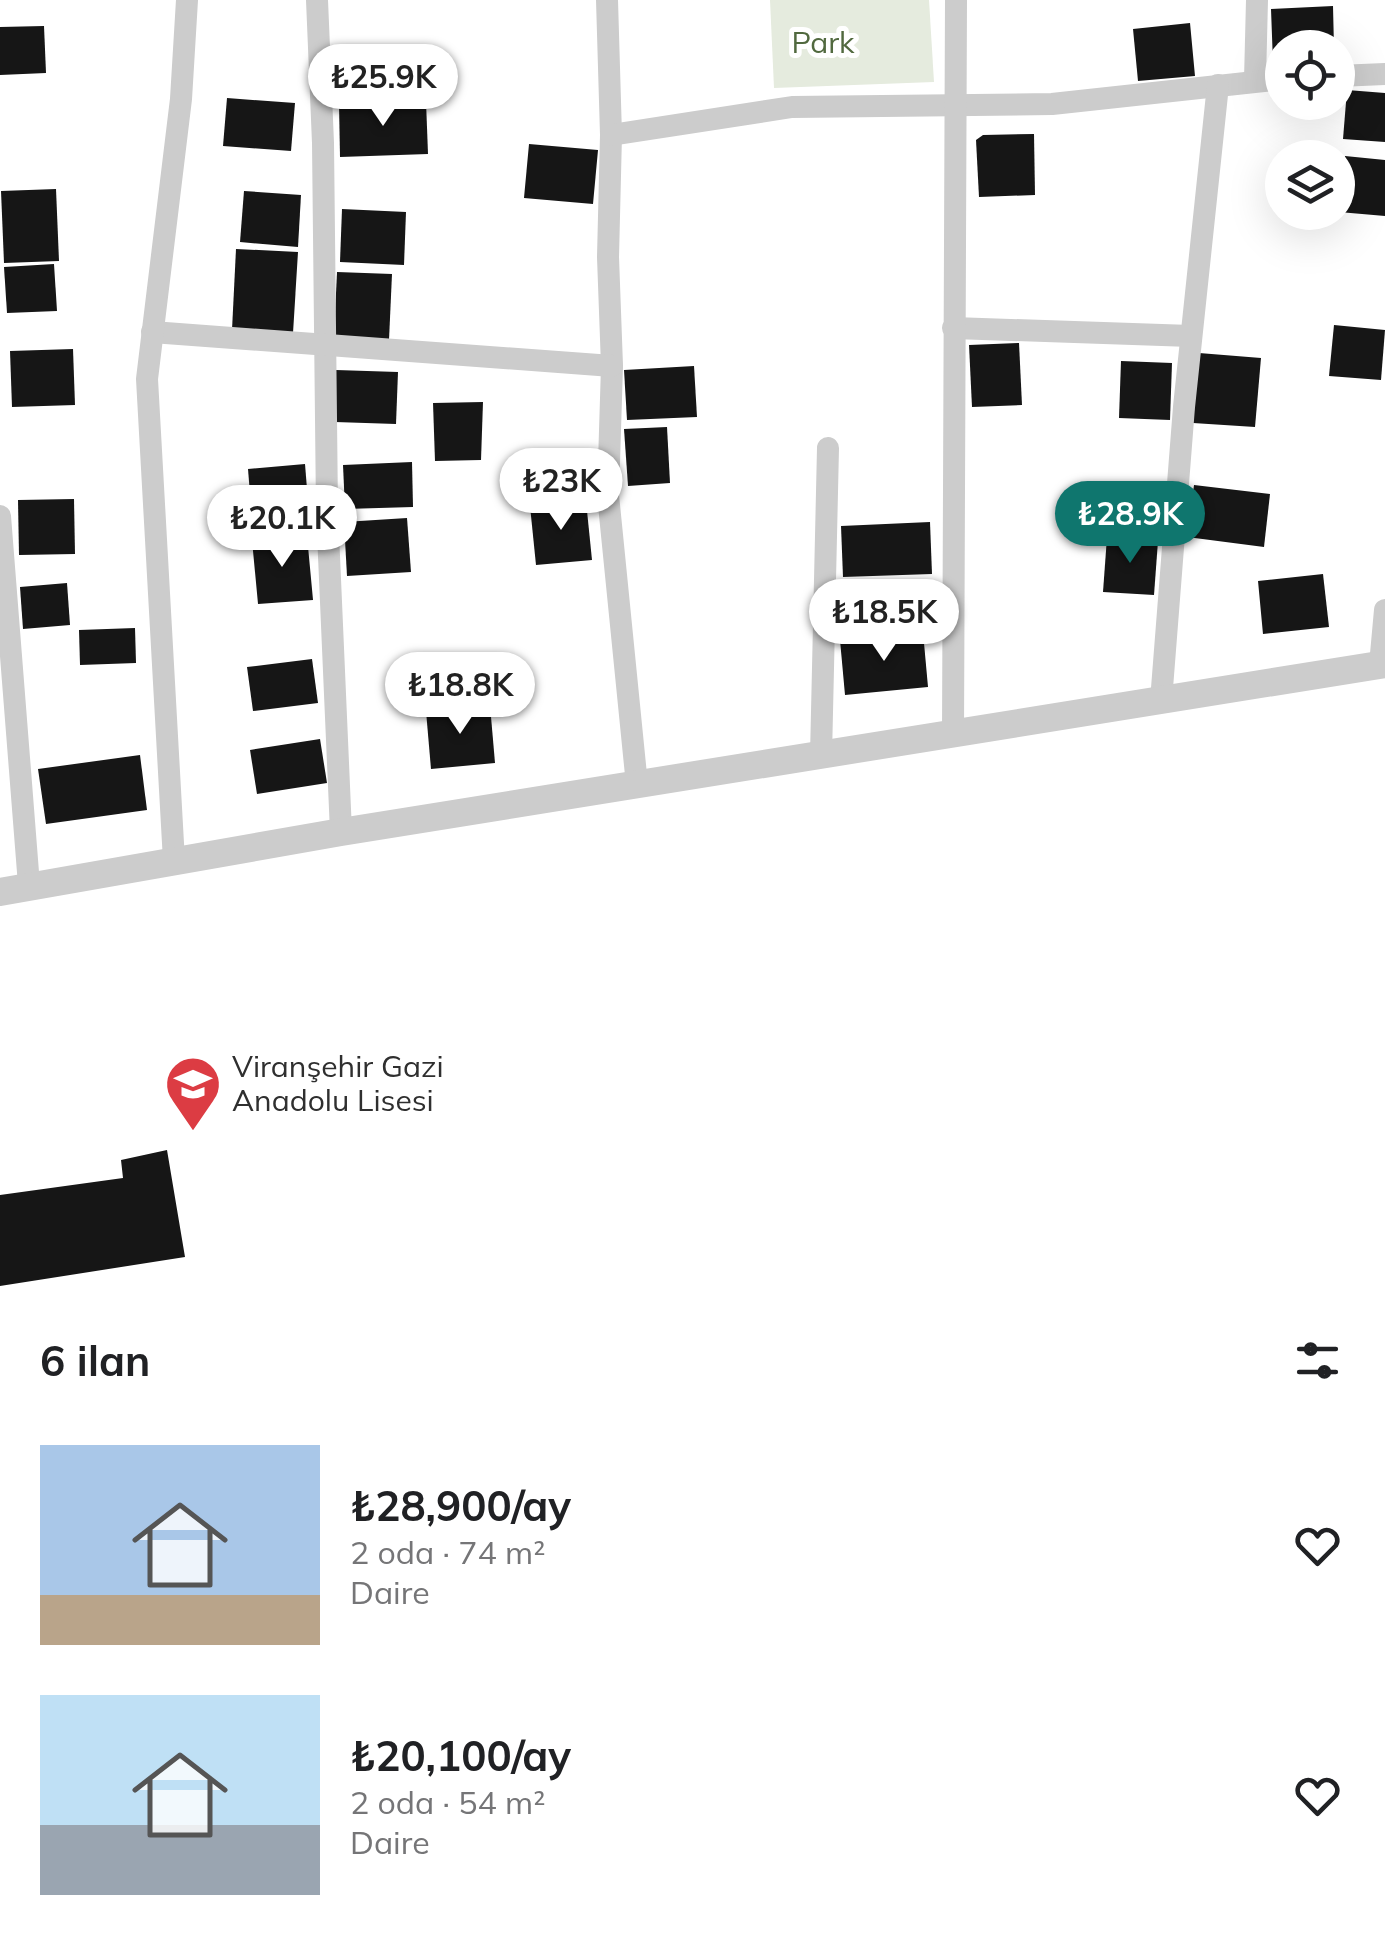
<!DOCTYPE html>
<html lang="tr">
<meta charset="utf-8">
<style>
body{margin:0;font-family:Mulish,sans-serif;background:#f2f2f2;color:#202124;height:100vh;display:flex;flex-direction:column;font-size:38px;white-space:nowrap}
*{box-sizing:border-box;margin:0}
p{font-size:32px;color:#757577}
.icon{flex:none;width:55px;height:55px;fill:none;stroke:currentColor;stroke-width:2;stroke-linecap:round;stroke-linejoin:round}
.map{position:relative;height:1300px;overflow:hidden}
.drawer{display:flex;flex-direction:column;background:#fff;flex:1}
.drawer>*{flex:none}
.buttons{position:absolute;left:1265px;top:30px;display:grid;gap:20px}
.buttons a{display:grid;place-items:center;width:90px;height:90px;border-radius:50%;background:#fff;box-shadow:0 10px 40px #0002;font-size:50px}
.price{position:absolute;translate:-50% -85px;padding:0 22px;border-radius:35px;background:#fff;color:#222;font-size:32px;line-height:65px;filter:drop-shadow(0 2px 5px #0008)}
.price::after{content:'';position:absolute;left:50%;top:60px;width:30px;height:22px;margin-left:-15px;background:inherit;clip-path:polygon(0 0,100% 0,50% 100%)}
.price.selected{background:#0f766e;color:#fff}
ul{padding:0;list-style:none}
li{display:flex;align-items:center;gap:30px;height:250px;padding:0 40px}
li span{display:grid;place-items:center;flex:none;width:280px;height:200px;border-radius:0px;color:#555}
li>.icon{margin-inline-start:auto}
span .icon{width:120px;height:120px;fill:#fffc;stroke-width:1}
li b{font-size:42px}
h2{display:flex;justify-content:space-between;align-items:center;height:120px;padding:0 40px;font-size:42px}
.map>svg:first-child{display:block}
.green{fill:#e5ebde}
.building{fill:#161616}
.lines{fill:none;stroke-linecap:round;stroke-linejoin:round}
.minor{stroke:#ccc;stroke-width:22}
.tertiary{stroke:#ccc;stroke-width:28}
.labels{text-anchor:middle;stroke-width:10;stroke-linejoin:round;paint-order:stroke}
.park-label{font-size:30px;fill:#51693f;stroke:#fff}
.poi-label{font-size:30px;fill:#2f2f2f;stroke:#fff;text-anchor:start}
</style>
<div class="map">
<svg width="1385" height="1300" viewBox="0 0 1385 1300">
<rect width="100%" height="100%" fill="#fff"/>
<path class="green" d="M770,0H929L934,82L774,88Z"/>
<g class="building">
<path d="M1333,6L1334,48H1282V63H1273L1271,9Z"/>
<path d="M1190,23L1195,76L1138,81L1133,29Z"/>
<path d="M44,26L46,73L0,75V27Z"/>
<path d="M401,55L403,93L336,97L333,59Z"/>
<path d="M1347,90L1385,93V142L1343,139Z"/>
<path d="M227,98L295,103L291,151L223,146Z"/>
<path d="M426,101L428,154L340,157L339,103Z"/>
<path d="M1034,134L1035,195L979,197L976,140L983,135Z"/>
<path d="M529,144L598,150L593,204L524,198Z"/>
<path d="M1345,156L1385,160V216L1339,212Z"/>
<path d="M56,189L59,261L4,263L1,191Z"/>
<path d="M244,191L301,195L298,247L240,242Z"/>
<path d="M342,209L406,212L404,265L340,262Z"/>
<path d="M236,249L298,252L293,333L232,330Z"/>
<path d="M54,264L57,311L7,313L4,267Z"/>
<path d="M337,272L392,274L389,340L334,337Z"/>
<path d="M1334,325L1385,330L1381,380L1329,376Z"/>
<path d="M1019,343L1022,405L972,407L969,345Z"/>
<path d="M73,349L75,405L12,407L10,351Z"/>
<path d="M1199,353L1261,358L1255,427L1193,423Z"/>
<path d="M1121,361L1172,363L1170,420L1119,418Z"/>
<path d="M694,366L697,417L627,420L624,370Z"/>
<path d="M336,370L398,372L396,424L335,422Z"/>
<path d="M483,402L481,460L435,461L433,403Z"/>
<path d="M667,427L670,483L628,486L624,429Z"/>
<path d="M412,462L413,507L345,509L343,465Z"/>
<path d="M305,464L310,526L253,531L248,469Z"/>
<path d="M1194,485L1270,494L1264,547L1187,537Z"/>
<path d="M74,499L75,554L19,555L18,500Z"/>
<path d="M586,501L592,560L536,565L530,506Z"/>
<path d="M407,518L411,572L347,576L344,522Z"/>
<path d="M930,522L932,574L843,577L841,526Z"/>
<path d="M307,536L313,600L258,604L252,540Z"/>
<path d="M1107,537L1158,541L1154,595L1103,592Z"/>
<path d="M1323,574L1329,627L1263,634L1258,581Z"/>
<path d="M67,583L70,625L23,629L20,587Z"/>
<path d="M135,628L136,663L80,665L79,630Z"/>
<path d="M923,632L928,687L845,695L840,640Z"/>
<path d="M312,659L318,703L253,711L247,667Z"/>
<path d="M490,705L495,763L431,769L426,711Z"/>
<path d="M320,739L327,783L257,794L250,750Z"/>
<path d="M140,755L147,810L46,824L38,769Z"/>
<path d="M167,1150L185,1257L0,1286V1195L123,1178L121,1160Z"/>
</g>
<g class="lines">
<g class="minor">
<path d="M317,0L323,143L327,510L341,832"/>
<path d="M607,0L611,135L608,257L612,366L608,495L637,785"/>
<path d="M1338,76L1385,74"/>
<path d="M1255,80L1257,0"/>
<path d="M611,135L792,107L1052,104L1282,79"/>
<path d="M953,328L1191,336"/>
<path d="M152,332L612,366"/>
<path d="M0,516L29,885"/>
<path d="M1380,665L1385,610"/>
<path d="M1161,701L1184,407L1218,85"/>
<path d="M953,735L956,0"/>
<path d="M821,756L828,448"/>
<path d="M174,861L147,379L181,99L187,0"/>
</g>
<path class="tertiary" d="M0,892L341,832L1385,664"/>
</g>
<defs>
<g id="school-pin" transform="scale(2.875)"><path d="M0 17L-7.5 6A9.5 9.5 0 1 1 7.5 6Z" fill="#dc3c43" stroke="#fff"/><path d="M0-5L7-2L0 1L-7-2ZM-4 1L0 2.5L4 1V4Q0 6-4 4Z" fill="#fff"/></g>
</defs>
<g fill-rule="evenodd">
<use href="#school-pin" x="193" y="1084"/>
</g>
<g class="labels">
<g class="park-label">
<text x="823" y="53">Park</text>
</g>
<g class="poi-label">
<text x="232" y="1077">Viranşehir Gazi<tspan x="232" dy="34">Anadolu Lisesi</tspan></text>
</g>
</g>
</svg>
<div class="buttons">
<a><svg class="icon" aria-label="locate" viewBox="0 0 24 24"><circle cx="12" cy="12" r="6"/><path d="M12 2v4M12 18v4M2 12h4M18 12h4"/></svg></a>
<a><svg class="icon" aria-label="layers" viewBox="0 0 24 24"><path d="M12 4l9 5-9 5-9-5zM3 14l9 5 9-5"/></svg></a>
</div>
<b class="price" style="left:383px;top:129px">₺25.9K</b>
<b class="price" style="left:561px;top:533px">₺23K</b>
<b class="price selected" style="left:1130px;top:566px">₺28.9K</b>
<b class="price" style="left:282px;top:570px">₺20.1K</b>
<b class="price" style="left:884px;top:664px">₺18.5K</b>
<b class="price" style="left:460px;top:737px">₺18.8K</b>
</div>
<section class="drawer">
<h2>6 ilan<svg class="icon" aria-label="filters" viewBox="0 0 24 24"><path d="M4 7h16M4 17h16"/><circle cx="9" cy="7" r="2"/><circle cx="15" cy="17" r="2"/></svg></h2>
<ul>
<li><span style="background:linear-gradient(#a9c7e8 75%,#b9a48a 0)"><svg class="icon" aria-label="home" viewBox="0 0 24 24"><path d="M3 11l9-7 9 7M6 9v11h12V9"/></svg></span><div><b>₺28,900/ay</b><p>2 oda · 74 m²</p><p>Daire</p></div><svg class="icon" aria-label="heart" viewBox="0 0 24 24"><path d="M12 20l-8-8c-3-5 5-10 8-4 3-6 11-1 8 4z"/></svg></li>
<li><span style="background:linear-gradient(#bfe0f5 65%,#9aa5b1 0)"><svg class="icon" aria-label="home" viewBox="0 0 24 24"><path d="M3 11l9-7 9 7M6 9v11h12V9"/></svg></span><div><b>₺20,100/ay</b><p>2 oda · 54 m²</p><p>Daire</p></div><svg class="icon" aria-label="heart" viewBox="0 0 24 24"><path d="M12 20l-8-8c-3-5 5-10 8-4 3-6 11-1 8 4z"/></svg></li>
</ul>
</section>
